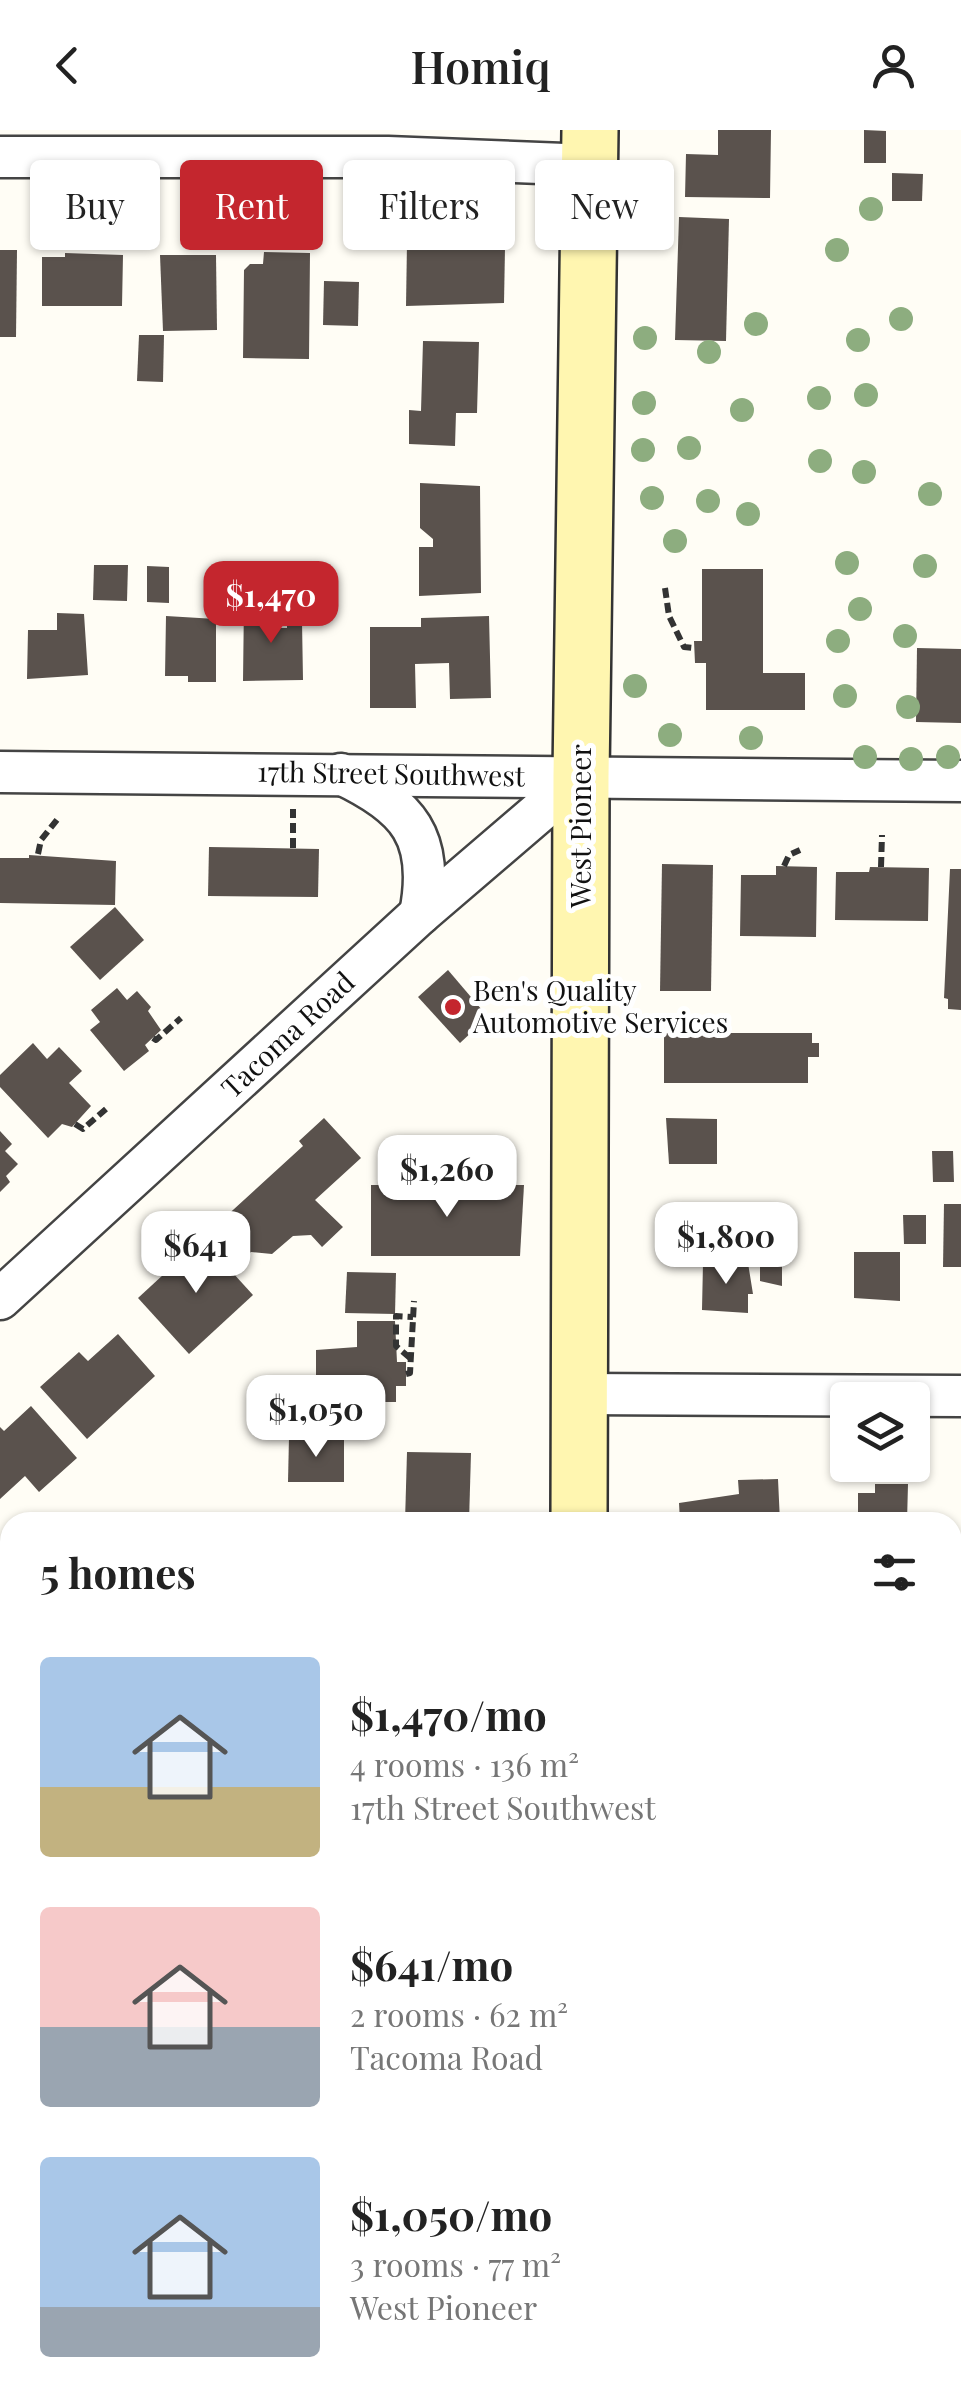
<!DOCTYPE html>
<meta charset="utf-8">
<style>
body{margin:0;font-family:"Playfair Display",serif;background:#f6f6f6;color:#222;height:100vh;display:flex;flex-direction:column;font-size:38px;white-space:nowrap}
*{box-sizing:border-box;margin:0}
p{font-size:32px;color:#767676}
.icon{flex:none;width:55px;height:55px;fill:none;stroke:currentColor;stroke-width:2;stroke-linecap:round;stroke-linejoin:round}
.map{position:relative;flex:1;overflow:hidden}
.panel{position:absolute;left:0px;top:1382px;width:962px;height:892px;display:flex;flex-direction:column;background:#fff;border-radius:30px 30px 0 0;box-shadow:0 2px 8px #0004}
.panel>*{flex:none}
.top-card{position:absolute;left:30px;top:30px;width:902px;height:90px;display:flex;gap:20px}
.buttons{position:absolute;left:830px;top:1252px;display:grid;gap:20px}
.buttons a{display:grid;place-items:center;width:100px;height:100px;border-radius:10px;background:#fff;box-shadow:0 2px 8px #0004;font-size:50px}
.price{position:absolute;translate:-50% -85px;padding:0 22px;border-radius:20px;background:#fff;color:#222;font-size:32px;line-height:65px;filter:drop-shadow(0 2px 5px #0008)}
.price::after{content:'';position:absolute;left:50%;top:60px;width:30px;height:22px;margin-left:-15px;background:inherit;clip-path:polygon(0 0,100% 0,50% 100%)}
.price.selected{background:#c4262e;color:#fff}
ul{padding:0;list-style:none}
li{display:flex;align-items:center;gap:30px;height:250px;padding:0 40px}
li span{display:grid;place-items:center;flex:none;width:280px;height:200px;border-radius:10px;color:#555}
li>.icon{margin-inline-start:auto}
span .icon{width:120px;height:120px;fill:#fffc;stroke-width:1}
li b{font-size:42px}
h2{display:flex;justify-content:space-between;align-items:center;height:120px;padding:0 40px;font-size:42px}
.pill{padding:0 35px;border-radius:10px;background:#fff;box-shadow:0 2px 8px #0004;font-size:35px;line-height:90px}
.pill.selected{background:#c4262e;color:#fff}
header{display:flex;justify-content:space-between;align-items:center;height:130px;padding:0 40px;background:#fff;font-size:45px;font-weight:600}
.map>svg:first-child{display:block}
.grass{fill:url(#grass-dots)}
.building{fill:#5a524d}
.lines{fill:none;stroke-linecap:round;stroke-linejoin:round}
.service-casing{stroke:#444;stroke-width:25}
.minor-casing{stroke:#444;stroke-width:45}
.secondary-casing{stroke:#333;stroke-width:60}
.path{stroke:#333;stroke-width:6;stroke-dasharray:10 5;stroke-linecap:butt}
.service{stroke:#fff;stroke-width:20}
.minor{stroke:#fff;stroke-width:40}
.secondary{stroke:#fff6b0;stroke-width:55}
.tree{fill:#8dad7f}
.poi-dot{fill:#c4262e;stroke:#fff;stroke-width:4}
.labels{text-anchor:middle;stroke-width:10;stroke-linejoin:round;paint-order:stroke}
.street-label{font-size:28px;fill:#111;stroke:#fff}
.poi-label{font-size:28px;fill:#111;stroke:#fff;text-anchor:start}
</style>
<header><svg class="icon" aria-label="back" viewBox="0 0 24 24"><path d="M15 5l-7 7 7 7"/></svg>Homiq<svg class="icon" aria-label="person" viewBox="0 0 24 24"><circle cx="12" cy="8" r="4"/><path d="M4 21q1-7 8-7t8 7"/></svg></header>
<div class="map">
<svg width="961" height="2273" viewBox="0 0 961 2273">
<defs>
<pattern id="grass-dots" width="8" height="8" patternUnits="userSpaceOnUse" patternTransform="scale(2.5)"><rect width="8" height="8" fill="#d5ebbd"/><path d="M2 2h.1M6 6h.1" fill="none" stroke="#b6c8a1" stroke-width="1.8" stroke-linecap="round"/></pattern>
</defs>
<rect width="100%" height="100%" fill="#fffdf5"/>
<path class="grass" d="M10,2040V2157L7,2153L0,2157V2048Z"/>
<g class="building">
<path d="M718,0H771L770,68L685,67L686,24L718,25Z"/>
<path d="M864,0L886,1V33H864Z"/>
<path d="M892,43L923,44L922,71H892Z"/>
<path d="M679,87L729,89L726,211L675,210Z"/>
<path d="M407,112L505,118L504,173L406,176Z"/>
<path d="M0,120H17L16,207H0Z"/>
<path d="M264,122L310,123L309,229L243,228L244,140L250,134H263Z"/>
<path d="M65,123L123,125L122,176H42V127H65Z"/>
<path d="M160,125H216L217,200L163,201Z"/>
<path d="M324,151L359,152L358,196L323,195Z"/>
<path d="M139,205H164L163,252L137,251Z"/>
<path d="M423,211L479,212L477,283H456L455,316L409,314V280L421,281Z"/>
<path d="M420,353L480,356L481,463L419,466V417H433V409L420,398Z"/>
<path d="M94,435H128L127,471L93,470Z"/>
<path d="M283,435H323L322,475L282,472Z"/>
<path d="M147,436L169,437V473L147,472Z"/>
<path d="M702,439H763V543H805V580H706V533H695L694,511H702Z"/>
<path d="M244,471L273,472L272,498H287V491H302L303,550L243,551Z"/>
<path d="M57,483L84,484L88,545L27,549L28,500H57Z"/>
<path d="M166,486L216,489V552H188V546H165Z"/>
<path d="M489,486L491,568L450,569L449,533L415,534L416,578H370V497H421V488Z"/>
<path d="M917,518L961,519V593L916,592Z"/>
<path d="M209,717L319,719L318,767L208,766Z"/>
<path d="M29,725L116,731L115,775L0,773V728H29Z"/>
<path d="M662,734L713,735L711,861H660Z"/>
<path d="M776,736L817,737L816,807L740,806L741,745H776Z"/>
<path d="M870,737L929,738L928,791L835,790L836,742H869Z"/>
<path d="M950,739H961V880L948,879V869L944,868Z"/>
<path d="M115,777L144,810L100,850L70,817Z"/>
<path d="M448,840L488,887L460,913L418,867Z"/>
<path d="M117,858L127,870L137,861L151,877L148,881L161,900L145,915L149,921L124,941L90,900L100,892L91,880Z"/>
<path d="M664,903H812V913H819V927H808V953H664Z"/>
<path d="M33,913L47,929L59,917L82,941L69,953L91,976L72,997L62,994L48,1008L0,957V945Z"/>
<path d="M324,988L361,1028L315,1070L343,1097L322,1117L311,1105L293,1106L272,1124L251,1122L238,1132L216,1106L228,1097L222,1090L303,1016L299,1011Z"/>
<path d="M666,988L717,989V1034H669Z"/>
<path d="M0,1001L12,1014L5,1021L18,1034L6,1046L10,1052L0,1062Z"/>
<path d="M932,1021H953L954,1052H933Z"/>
<path d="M371,1055H524L520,1126H371Z"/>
<path d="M944,1074H961V1137H943Z"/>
<path d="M903,1085H926V1114H904Z"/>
<path d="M202,1109L253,1165L189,1224L138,1168Z"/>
<path d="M854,1122H900V1171L854,1168Z"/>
<path d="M760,1126H782V1156L760,1151Z"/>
<path d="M703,1133H748L753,1164H748V1183L702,1180Z"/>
<path d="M347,1142L396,1143L395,1184L345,1183Z"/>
<path d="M357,1191H395L397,1232H406V1256H396V1272H373L372,1305H343L341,1246H316V1220L357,1217Z"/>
<path d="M118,1204L155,1246L87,1309L40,1257L79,1222L88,1231Z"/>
<path d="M31,1276L77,1328L39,1362L25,1346L0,1369V1297L4,1301Z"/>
<path d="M289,1307L344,1308V1352H288Z"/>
<path d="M407,1322L471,1323L469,1392H405Z"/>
<path d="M778,1349L780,1392H680L679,1373L739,1364L738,1350Z"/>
<path d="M875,1354H908L907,1392H858V1363H875Z"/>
<path d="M0,1632L10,1643V1715L0,1704Z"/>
<path d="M0,1830L10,1841V1901L6,1896L0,1901Z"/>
<path d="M952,1943L961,1944V1989H952Z"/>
<path d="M7,2153L10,2265H214L217,2273H10L0,2254V2157Z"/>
</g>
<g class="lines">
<g class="service-casing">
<path id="service" d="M486,2265L570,2269"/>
</g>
<g class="minor-casing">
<g id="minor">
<path d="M0,27H388L590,35"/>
<path d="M0,642L961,651"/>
<path d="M341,644C409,676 435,707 420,784"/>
<path d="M0,1169L420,784L581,646"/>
<path d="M581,1264L961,1266"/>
<path d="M0,1515L10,1526"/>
<path d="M0,2014L10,2005"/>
</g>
</g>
<g class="secondary-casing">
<g id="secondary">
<path d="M579,1392L581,646L590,0"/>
<path d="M572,2273V2265"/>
</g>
</g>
<g class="path">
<path d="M665,458L669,486L684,517L694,518"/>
<path d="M293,718V679"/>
<path d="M38,724L41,710L60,686"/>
<path d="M784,736L789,725L800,720"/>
<path d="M881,737L882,705"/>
<path d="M153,908L156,910L181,888"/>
<path d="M75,994L83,999L106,979"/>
<path d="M410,1228L396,1216V1186L413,1187"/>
<path d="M406,1244L410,1243L414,1171"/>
<path d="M469,1386L533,1388"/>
<path d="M250,2265L254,2273"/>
<path d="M216,2271L225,2265"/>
<path d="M296,2273L306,2268L320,2273"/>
</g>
<use href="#service" class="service"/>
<use href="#minor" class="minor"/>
<use href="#secondary" class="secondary"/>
</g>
<g class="tree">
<circle cx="871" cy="79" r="12"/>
<circle cx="837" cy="120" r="12"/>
<circle cx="901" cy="189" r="12"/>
<circle cx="756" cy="194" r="12"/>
<circle cx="645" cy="208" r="12"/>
<circle cx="858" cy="210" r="12"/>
<circle cx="709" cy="222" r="12"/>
<circle cx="866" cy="265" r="12"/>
<circle cx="819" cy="268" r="12"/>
<circle cx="644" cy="273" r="12"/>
<circle cx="742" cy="280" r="12"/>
<circle cx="689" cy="318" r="12"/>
<circle cx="643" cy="320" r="12"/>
<circle cx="820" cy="331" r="12"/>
<circle cx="864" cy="342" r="12"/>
<circle cx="930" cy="364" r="12"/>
<circle cx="652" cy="368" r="12"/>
<circle cx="708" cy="371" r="12"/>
<circle cx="748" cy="384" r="12"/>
<circle cx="675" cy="411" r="12"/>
<circle cx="847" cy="433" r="12"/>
<circle cx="925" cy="436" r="12"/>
<circle cx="860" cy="479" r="12"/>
<circle cx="905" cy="506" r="12"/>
<circle cx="838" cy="511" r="12"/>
<circle cx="635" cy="556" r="12"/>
<circle cx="845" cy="566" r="12"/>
<circle cx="908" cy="577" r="12"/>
<circle cx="670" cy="605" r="12"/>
<circle cx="751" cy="608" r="12"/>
<circle cx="865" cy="627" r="12"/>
<circle cx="948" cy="627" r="12"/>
<circle cx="911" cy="629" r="12"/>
</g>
<circle class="poi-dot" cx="453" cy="877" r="10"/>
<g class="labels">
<g class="street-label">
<text transform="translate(391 644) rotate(1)" y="10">17th Street Southwest</text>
<text transform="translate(581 696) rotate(-90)" y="10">West Pioneer</text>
<text transform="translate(288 905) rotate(-43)" y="10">Tacoma Road</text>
</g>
<g class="poi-label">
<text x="473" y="871">Ben's Quality<tspan x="473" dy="32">Automotive Services</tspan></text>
</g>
</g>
</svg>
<div class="buttons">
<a><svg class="icon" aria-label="layers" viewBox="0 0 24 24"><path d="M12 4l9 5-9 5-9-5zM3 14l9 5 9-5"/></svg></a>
</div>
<b class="price selected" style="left:271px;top:516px">$1,470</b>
<b class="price" style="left:447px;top:1090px">$1,260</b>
<b class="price" style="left:726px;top:1157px">$1,800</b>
<b class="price" style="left:196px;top:1166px">$641</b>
<b class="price" style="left:316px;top:1330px">$1,050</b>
<div class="top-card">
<a class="pill">Buy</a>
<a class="pill selected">Rent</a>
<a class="pill">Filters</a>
<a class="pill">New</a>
</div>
<section class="panel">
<h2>5 homes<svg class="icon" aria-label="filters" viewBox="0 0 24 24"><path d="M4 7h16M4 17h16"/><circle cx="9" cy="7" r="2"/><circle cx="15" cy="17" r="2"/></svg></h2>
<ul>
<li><span style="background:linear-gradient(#a9c7e8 65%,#c2b280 0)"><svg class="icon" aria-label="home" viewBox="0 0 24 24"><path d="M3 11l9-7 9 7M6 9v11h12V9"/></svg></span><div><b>$1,470/mo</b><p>4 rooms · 136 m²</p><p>17th Street Southwest</p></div></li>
<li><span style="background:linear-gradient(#f6c9c9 60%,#9aa5b1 0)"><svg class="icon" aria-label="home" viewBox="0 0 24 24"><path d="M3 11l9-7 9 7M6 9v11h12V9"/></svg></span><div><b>$641/mo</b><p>2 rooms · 62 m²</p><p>Tacoma Road</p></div></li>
<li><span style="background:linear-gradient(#a9c7e8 75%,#9aa5b1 0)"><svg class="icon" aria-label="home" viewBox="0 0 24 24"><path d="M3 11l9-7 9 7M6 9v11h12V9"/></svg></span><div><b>$1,050/mo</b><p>3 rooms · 77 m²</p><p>West Pioneer</p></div></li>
</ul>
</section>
</div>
